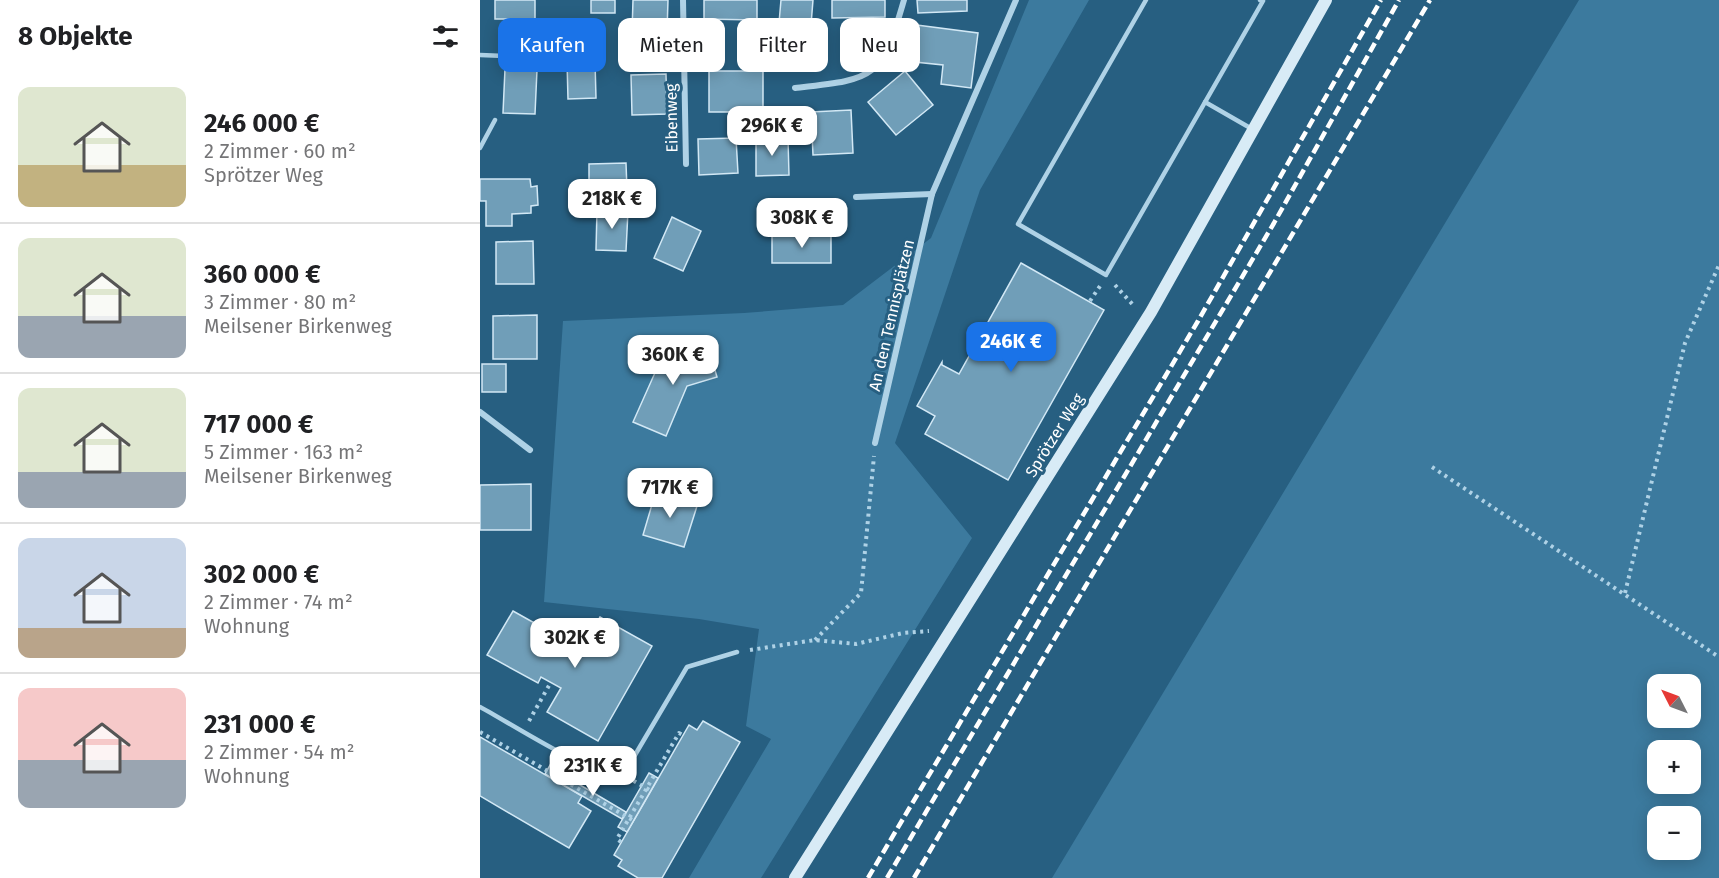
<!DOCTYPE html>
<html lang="de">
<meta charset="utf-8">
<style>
body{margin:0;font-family:"Fira Sans",sans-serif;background:#f2f2f2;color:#202124;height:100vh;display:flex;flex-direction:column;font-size:22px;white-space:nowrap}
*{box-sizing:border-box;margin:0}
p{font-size:20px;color:#757577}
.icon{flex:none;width:33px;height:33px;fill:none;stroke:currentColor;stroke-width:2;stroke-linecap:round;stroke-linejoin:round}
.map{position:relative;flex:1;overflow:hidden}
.panel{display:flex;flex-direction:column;background:#fff;width:480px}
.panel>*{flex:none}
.banner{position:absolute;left:18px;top:18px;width:570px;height:54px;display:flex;gap:12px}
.needle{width:39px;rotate:312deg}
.tools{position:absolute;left:1167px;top:674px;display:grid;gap:12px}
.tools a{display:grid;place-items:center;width:54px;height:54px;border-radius:12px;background:#fff;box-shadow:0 3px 15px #0003;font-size:30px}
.price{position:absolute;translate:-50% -51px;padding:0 14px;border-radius:12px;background:#fff;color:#222;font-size:20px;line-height:39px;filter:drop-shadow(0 2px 3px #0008)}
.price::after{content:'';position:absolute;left:50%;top:36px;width:18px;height:14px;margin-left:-9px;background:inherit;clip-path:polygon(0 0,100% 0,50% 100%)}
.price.active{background:#1a73e8;color:#fff}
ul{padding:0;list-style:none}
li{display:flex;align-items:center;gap:18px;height:150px;padding:0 18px}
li+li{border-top:2px solid #e0e0e0}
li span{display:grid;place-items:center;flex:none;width:168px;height:120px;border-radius:12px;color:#555}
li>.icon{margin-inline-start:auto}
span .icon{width:72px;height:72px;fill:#fffc;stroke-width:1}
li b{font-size:26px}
h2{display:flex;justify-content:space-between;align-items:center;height:72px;padding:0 18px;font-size:26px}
.chip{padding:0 21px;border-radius:12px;background:#fff;box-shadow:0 3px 15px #0003;font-size:21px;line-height:54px}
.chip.active{background:#1a73e8;color:#fff}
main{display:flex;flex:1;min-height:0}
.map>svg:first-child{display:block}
.green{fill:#3c7a9e;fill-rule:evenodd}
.building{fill:#709eb8;stroke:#d2e8f5;stroke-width:1.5}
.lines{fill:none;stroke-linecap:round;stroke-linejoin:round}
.path{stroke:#afd2e6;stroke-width:4;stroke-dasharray:3 4.5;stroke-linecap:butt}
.lane{stroke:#afd2e6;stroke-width:4.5}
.street{stroke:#afd2e6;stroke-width:6}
.secondary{stroke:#d8ebf6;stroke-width:12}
.rail{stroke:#fff;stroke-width:4.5;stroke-dasharray:10 4.5;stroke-linecap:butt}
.labels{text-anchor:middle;stroke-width:6;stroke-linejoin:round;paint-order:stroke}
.street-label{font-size:16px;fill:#fff;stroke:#275f81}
</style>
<main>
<section class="panel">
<h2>8 Objekte<svg class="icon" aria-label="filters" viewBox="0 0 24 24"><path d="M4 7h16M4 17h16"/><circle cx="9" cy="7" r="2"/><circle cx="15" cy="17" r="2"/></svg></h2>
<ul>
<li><span style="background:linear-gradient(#dfe7d0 65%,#c2b280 0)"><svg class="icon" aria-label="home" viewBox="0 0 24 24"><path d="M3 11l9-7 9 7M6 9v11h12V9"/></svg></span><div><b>246 000 €</b><p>2 Zimmer · 60 m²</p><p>Sprötzer Weg</p></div></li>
<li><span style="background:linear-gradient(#dfe7d0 65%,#9aa5b1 0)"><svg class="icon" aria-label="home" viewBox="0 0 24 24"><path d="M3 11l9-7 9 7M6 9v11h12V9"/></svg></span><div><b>360 000 €</b><p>3 Zimmer · 80 m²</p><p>Meilsener Birkenweg</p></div></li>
<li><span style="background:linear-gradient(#dfe7d0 70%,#9aa5b1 0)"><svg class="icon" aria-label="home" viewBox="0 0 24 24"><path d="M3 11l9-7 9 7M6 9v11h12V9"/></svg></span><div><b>717 000 €</b><p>5 Zimmer · 163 m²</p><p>Meilsener Birkenweg</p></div></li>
<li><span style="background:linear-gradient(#c9d6e8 75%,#b9a48a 0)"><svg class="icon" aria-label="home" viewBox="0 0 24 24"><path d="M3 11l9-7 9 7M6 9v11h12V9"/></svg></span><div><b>302 000 €</b><p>2 Zimmer · 74 m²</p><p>Wohnung</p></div></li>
<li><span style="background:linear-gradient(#f6c9c9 60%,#9aa5b1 0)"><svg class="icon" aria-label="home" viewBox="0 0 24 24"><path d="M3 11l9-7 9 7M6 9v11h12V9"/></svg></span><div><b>231 000 €</b><p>2 Zimmer · 54 m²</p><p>Wohnung</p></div></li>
</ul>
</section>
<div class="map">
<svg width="1239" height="878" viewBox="0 0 1239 878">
<rect width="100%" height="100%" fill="#275f81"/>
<g class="green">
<path d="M549,0H609L500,190L415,443L492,538L281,878H209L291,739L266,726L279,629L219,619L64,602L83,321L264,313L363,305L451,238Z"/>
<path d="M1099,0H1239V878H572ZM1178,684H1210V717H1178ZM1178,750H1210V783H1178ZM1178,816H1210V849H1178Z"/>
</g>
<g class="building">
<rect x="15" y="0" width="40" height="19"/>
<rect x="111" y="0" width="24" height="13"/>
<path d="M153,0H188L187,33L152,32Z"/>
<path d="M224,0H277V20L224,19Z"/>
<path d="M301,0H333L331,25L299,23Z"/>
<path d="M352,0H405V17L352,18Z"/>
<path d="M437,0H487V11L438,13Z"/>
<path d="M429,24L498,33L491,88L461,84L463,65L425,61Z"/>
<path d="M87,61H115L116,98L88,99Z"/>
<path d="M25,69L57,70L55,114L23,113Z"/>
<rect x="229" y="71" width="54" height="41"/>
<path d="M425,71L453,105L416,135L388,102Z"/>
<path d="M186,74L187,114L152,115L151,75Z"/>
<path d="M371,110L373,153L333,155L331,112Z"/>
<path d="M256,138L258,173L219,175L218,139Z"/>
<path d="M308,138L309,175L276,176V139Z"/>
<path d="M146,163L147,190L109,191V164Z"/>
<path d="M0,179H50L51,187L57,186L58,205L51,206V213L32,214V226H6V201H0Z"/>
<path d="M117,210L148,211L146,251L116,250Z"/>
<path d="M192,217L221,231L203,271L174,258Z"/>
<rect x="292" y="234" width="59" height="29"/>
<path d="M53,241L54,284H16V242Z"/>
<path d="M541,263L624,310L528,480L445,434L455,416L437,406L462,362V365L479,374Z"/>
<path d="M57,315V359H13V316Z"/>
<path d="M227,343L237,377L207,386L186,436L153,422L182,357Z"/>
<rect x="2" y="364" width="24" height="28"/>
<path d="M51,484V530H0V485Z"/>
<path d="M176,491L218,503L204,547L163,535Z"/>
<path d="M33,611L83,639L77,648L96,659L120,617L172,646L118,741L67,712L81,688L61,677L58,683L7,655Z"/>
<path d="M223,721L260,742L182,878H158L138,866L142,860L134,855L209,725L217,730Z"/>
<path d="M0,737L102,796L98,803L111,811L89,848L0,796Z"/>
<path d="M74,758L90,767L80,783L65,774Z"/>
<path d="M169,773L178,778L147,832L138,827Z"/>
<path d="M85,776L146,812L142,819L80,783Z"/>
</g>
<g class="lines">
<g class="path">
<path d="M635,285L654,306"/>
<path d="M610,301L620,286"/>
<path d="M952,467L1239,657"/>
<path d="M1145,593L1205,343L1239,265"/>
<path d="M335,640L381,593L394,456"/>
<path d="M270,650L335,640L376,644L423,633L449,631"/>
<path d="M49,721L71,682"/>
<path d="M0,732L154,821"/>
<path d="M147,777L171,791"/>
<path d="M141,842L137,839L199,733L203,735"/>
</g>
<g class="lane">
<path d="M666,0L538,224L626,275L783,1L780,0"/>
<path d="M0,55L25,56"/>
<path d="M725,102L772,129"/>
<path d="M0,148L15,120"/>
<path d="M0,707C23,719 103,770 123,770C137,770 146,764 155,755L207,667L257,652"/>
</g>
<g class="street">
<path d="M203,0L206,164"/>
<path d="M315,88C395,79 401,80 424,0"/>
<path d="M376,197L452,194"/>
<path d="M0,412L50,450"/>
<path d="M395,443L452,194L536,0"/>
</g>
<path class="secondary" d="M315,878L671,312L846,0"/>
<g class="rail">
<path d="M388,878L718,321L901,0"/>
<path d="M407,878L794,223L919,0"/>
<path d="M434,878L950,0"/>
</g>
</g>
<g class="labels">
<g class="street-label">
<text transform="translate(191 118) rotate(-91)" y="6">Eibenweg</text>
<text transform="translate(411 315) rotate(-77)" y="6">An den Tennisplätzen</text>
<text transform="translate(574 435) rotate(-58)" y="6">Sprötzer Weg</text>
</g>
</g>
</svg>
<div class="tools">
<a><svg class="needle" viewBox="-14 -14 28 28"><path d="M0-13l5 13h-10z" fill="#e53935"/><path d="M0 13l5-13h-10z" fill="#757577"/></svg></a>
<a>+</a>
<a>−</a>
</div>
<b class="price" style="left:292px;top:157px">296K €</b>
<b class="price" style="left:132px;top:230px">218K €</b>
<b class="price" style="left:322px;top:249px">308K €</b>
<b class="price active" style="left:531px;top:373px">246K €</b>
<b class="price" style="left:193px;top:386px">360K €</b>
<b class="price" style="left:190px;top:519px">717K €</b>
<b class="price" style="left:95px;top:669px">302K €</b>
<b class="price" style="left:113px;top:797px">231K €</b>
<div class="banner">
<a class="chip active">Kaufen</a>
<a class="chip">Mieten</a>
<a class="chip">Filter</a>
<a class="chip">Neu</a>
</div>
</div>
</main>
